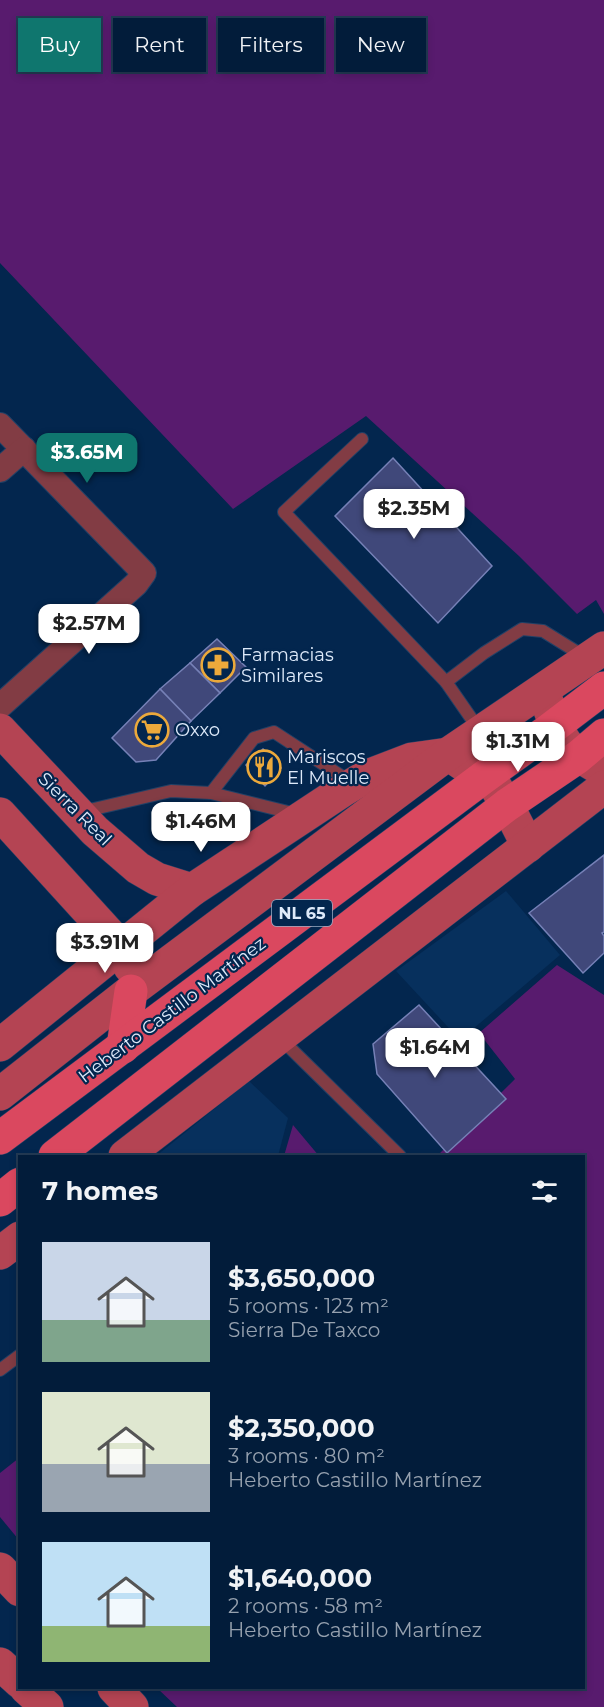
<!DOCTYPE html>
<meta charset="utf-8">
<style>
body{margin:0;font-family:Montserrat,sans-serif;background:#102945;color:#f1f3f6;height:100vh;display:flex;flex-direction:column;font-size:22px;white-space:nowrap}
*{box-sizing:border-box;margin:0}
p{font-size:20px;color:#96a1af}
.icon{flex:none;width:33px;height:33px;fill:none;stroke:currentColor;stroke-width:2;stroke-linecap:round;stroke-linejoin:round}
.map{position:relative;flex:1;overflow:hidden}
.panel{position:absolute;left:18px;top:1155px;width:567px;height:534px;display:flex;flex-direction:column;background:#021c3a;border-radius:0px;box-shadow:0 3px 9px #0003,0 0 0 2px #233a54}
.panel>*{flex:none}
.hud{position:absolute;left:18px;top:18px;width:568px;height:54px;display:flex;gap:12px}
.price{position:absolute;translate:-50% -51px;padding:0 14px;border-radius:12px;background:#fff;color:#222;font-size:20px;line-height:39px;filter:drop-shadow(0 2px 3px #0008)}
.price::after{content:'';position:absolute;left:50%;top:36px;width:18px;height:14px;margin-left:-9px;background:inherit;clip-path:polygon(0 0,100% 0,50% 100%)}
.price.current{background:#0f766e;color:#fff}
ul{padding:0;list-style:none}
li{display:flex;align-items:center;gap:18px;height:150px;padding:0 24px}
li span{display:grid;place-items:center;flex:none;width:168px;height:120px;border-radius:0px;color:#555}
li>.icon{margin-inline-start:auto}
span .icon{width:72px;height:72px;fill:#fffc;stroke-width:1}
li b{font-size:26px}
h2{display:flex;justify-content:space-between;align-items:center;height:72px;padding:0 24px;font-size:26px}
.pill{padding:0 21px;border-radius:0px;background:#021c3a;box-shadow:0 3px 9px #0003,0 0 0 2px #233a54;font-size:21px;line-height:54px}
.pill.current{background:#0f766e;color:#fff}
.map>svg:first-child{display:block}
.built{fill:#07305d}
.green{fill:#581b6e}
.building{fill:#40487a;stroke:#7681b7;stroke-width:1.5}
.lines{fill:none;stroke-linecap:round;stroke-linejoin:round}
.lane-casing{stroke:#224166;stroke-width:14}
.street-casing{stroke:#224166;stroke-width:26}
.secondary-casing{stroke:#224166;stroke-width:34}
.primary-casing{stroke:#224166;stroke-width:34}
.lane{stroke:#823c44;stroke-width:12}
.street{stroke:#823c44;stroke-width:24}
.secondary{stroke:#b44453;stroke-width:33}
.primary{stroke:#da485f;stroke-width:33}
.labels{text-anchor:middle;stroke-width:4.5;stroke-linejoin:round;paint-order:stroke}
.shield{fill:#03264e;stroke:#9cafc6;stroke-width:1.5}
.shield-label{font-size:16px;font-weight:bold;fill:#deeafa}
.poi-label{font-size:18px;fill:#deeafa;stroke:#03264e;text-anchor:start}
.street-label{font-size:18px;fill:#deeafa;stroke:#03264e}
</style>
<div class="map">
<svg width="604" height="1707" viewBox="0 0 604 1707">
<rect width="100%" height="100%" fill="#03264e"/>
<g class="built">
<path d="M506,891L560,955L460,1040L396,971Z"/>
<path d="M249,1081L288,1118L278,1156H156Z"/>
</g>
<g class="green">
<path d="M0,0H604V614L596,600L577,614L519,556L366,416L233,509L0,263Z"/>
<path d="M557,965L604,995V1707H177L157,1688H584V1156H437L515,1079L479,1033Z"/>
<path d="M293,1125L319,1156H284Z"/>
<path d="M19,1458V1540L0,1517V1473Z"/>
</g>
<g class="building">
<path d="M393,458L492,566L438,623L335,516Z"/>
<path d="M217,639L246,667L220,693L190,663Z"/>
<path d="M190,663L220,693L191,721L160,689Z"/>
<path d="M160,689L191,721L156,760L136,762L112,738Z"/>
<path d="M263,749L281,768L265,786L246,765Z"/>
<path d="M604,855V932L602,933L604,936V953L583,973L529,913Z"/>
<path d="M419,1005L506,1099L447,1153L377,1074L373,1044Z"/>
</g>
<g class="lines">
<g class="lane-casing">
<g id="lane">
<path d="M362,439L284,512L446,682"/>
<path d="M480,731L446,682L484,653L522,629L543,631L585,657"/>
<path d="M211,793L254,738L274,732L352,783"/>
<path d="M81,812L171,791L211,793L296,814"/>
<path d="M280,1038L400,1156"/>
<path d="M0,1370L20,1355"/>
</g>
</g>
<g class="street-casing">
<g id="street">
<path d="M0,425L144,573L136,584L0,706"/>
<path d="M0,470L24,449"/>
</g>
</g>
<g class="secondary-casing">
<g id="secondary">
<path d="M546,699C561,742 565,749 604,771"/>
<path d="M0,730L95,831L138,868L157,879L192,890"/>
<path d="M0,814L122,948L130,967"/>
<path d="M0,1045L192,890L342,791L365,777L412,759L448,754L495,786L507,805L528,846"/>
<path d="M0,1094L131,991L448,754L604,648"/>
<path d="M125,1156L604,787"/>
<path d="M0,1253L20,1238"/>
<path d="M0,1569L20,1590"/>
<path d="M0,1664L20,1682"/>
<path d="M26,1688L47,1707"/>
<path d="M114,1688L132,1707"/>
</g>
</g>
<g class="primary-casing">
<g id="primary">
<path d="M123,1047L131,991"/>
<path d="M0,1138L484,777L545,733L604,688"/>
<path d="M55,1156L507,805L578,757L604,735"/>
<path d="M0,1200L20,1184"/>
</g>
</g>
<use href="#lane" class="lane"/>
<use href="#street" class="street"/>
<use href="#secondary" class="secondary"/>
<use href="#primary" class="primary"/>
</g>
<defs>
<g id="pharmacy-ring" transform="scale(1.725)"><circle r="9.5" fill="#03264e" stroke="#eca93b" stroke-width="1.5"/><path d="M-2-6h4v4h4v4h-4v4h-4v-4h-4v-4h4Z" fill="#eca93b"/></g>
<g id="supermarket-ring" transform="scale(1.725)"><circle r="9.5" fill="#03264e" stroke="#eca93b" stroke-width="1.5"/><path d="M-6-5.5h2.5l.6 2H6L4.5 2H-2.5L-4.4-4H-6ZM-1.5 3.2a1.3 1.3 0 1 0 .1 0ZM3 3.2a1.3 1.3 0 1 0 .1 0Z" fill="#eca93b"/></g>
<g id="restaurant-ring" transform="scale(1.725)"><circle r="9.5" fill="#03264e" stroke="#eca93b" stroke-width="1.5"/><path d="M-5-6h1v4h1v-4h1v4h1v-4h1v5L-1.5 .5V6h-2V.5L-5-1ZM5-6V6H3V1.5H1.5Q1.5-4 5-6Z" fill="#eca93b"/></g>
</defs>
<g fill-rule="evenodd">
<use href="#pharmacy-ring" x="218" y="665"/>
<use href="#supermarket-ring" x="152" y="730"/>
<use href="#restaurant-ring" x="264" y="767"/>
</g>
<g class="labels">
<rect class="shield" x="272" y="900" width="60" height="26" rx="4.5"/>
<g class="shield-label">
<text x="302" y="919">NL 65</text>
</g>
<g class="poi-label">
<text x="241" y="661">Farmacias<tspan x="241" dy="21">Similares</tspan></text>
<text x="175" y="736">Oxxo</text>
<text x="287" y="763">Mariscos<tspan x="287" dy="21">El Muelle</tspan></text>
</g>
<g class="street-label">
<text transform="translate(75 809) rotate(45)" y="6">Sierra Real</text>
<text transform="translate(172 1010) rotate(-37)" y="6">Heberto Castillo Martínez</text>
</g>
</g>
</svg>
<b class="price current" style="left:87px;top:484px">$3.65M</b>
<b class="price" style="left:414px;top:540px">$2.35M</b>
<b class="price" style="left:89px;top:655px">$2.57M</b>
<b class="price" style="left:518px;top:773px">$1.31M</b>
<b class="price" style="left:201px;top:853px">$1.46M</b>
<b class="price" style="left:105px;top:974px">$3.91M</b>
<b class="price" style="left:435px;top:1079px">$1.64M</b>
<div class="hud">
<a class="pill current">Buy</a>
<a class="pill">Rent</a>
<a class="pill">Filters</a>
<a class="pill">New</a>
</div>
<section class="panel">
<h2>7 homes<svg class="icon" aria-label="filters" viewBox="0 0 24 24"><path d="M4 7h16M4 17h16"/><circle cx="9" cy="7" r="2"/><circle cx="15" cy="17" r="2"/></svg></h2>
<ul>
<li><span style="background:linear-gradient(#c9d6e8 65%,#7fa58c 0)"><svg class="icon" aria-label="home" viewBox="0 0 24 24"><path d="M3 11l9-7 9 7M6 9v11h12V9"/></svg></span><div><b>$3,650,000</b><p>5 rooms · 123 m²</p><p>Sierra De Taxco</p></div></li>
<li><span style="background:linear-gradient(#dfe7d0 60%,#9aa5b1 0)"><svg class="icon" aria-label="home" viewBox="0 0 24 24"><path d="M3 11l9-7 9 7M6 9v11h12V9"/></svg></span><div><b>$2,350,000</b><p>3 rooms · 80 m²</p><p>Heberto Castillo Martínez</p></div></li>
<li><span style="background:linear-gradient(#bfe0f5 70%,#8fb573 0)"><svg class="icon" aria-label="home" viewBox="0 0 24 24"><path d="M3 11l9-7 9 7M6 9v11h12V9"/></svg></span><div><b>$1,640,000</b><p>2 rooms · 58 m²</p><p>Heberto Castillo Martínez</p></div></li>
</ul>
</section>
</div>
